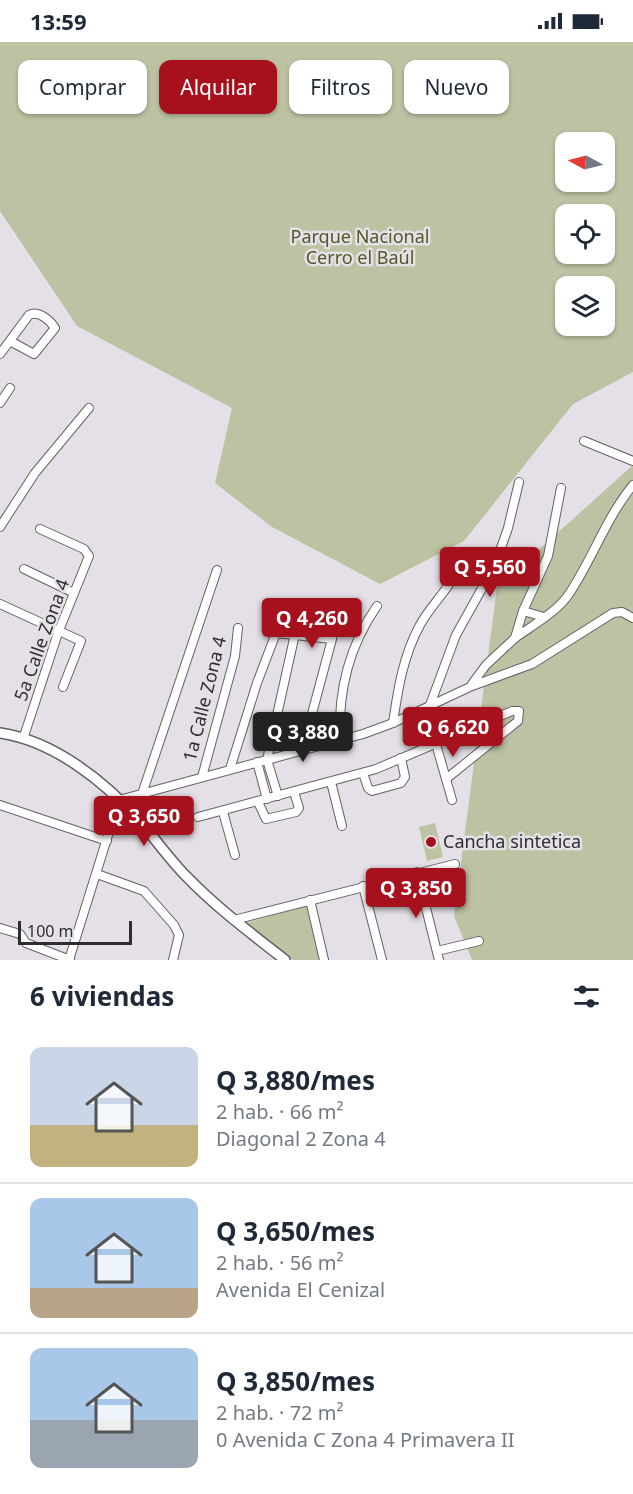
<!DOCTYPE html>
<html lang="es">
<meta charset="utf-8">
<style>
body{margin:0;font-family:"Noto Sans",sans-serif;background:#f2f2f3;color:#1f2937;height:100vh;display:flex;flex-direction:column;font-size:22px;white-space:nowrap}
*{box-sizing:border-box;margin:0}
p{font-size:20px;color:#747a83}
.icon{flex:none;width:33px;height:33px;fill:none;stroke:currentColor;stroke-width:2;stroke-linecap:round;stroke-linejoin:round}
.map{position:relative;height:918px;overflow:hidden}
.sheet{display:flex;flex-direction:column;background:#fff;flex:1}
.sheet>*{flex:none}
.hud{position:absolute;left:18px;top:18px;width:597px;height:54px;display:flex;gap:12px}
.needle{width:39px;rotate:277deg}
.buttons{position:absolute;left:555px;top:90px;display:grid;gap:12px}
.buttons a{display:grid;place-items:center;width:60px;height:60px;border-radius:12px;background:#fff;box-shadow:0 2px 4px #0004;font-size:30px}
.scale{position:absolute;left:18px;bottom:15px;width:114px;box-sizing:border-box;padding-left:6px;border:3px solid #2e2d2f;border-top:0;font-size:16px;line-height:21px;white-space:nowrap;color:#2e2d2f;-webkit-text-stroke:4px #e5e0e7;paint-order:stroke}
.price{position:absolute;translate:-50% -51px;padding:0 14px;border-radius:6px;background:#a7111d;color:#fff;font-size:20px;line-height:39px;filter:drop-shadow(0 2px 3px #0008)}
.price::after{content:'';position:absolute;left:50%;top:36px;width:18px;height:14px;margin-left:-9px;background:inherit;clip-path:polygon(0 0,100% 0,50% 100%)}
.price.selected{background:#222;color:#fff}
ul{padding:0;list-style:none}
li{display:flex;align-items:center;gap:18px;height:150px;padding:0 30px}
li+li{border-top:2px solid #e0e1e3}
li span{display:grid;place-items:center;flex:none;width:168px;height:120px;border-radius:12px;color:#555}
li>.icon{margin-inline-start:auto}
span .icon{width:72px;height:72px;fill:#fffc;stroke-width:1}
li b{font-size:26px}
h2{display:flex;justify-content:space-between;align-items:center;height:72px;padding:0 30px;font-size:26px}
.pill{padding:0 21px;border-radius:12px;background:#fff;box-shadow:0 2px 4px #0004;font-size:21px;line-height:54px}
.pill.selected{background:#a7111d;color:#fff}
.status{display:flex;justify-content:space-between;align-items:center;height:42px;padding:0 30px;background:#fff;direction:ltr}
.status svg{height:16px;fill:currentColor}
.map>svg:first-child{display:block}
.green{fill:#bdc2a3;fill-rule:evenodd}
.lines{fill:none;stroke-linecap:round;stroke-linejoin:round}
.minor-casing{stroke:#656066;stroke-width:10}
.tertiary-casing{stroke:#656066;stroke-width:12}
.minor{stroke:#fff;stroke-width:8}
.tertiary{stroke:#fff;stroke-width:9}
.poi-dot{fill:#a7111d;stroke:#e5e0e7;stroke-width:2}
.labels{text-anchor:middle;stroke-width:5;stroke-linejoin:round;paint-order:stroke}
.park-label{font-size:18px;fill:#535826;stroke:#e5e0e7}
.street-label{font-size:18px;fill:#2e2d2f;stroke:#e5e0e7}
.poi-label{font-size:18px;fill:#2e2d2f;stroke:#e5e0e7;text-anchor:start}
</style>
<div class="status"><b>13:59</b><svg viewBox="0 0 49 12"><path d="M0 12V9h3v3zM5 12V6h3v6zM10 12V3h3v9zM15 12V0h3v12zM26 1h20v11H26zM47 4h2v5h-2z"/></svg></div>
<div class="map">
<svg width="633" height="918" viewBox="0 0 633 918">
<rect width="100%" height="100%" fill="#e5e0e7"/>
<g class="green">
<path d="M0,0H633V330L573,362L464,499L380,542L272,485L215,441L232,366L77,284L0,169ZM604,100V140H566V100ZM604,172V212H566V172ZM604,244V284H566V244Z"/>
<path d="M633,423V918H472L454,874L497,545Z"/>
<path d="M435,781L443,815L427,819L419,785Z"/>
<path d="M307,863L321,918H293L246,881Z"/>
</g>
<g class="lines">
<g class="minor-casing">
<g id="minor">
<path d="M0,312L29,273C38,268 50,278 55,286L34,312L10,299"/>
<path d="M0,361L10,346"/>
<path d="M584,399L633,419"/>
<path d="M0,485L35,431L89,366"/>
<path d="M24,527L74,551"/>
<path d="M0,562L81,599L63,645"/>
<path d="M523,569L544,575"/>
<path d="M515,596C533,583 557,570 569,552C593,516 606,476 633,443"/>
<path d="M472,642L486,623L515,596L523,569L548,514L561,446"/>
<path d="M430,663L456,593L495,523L508,486L519,440"/>
<path d="M393,681C398,647 403,614 420,583C433,559 454,544 461,517"/>
<path d="M24,694L58,591L89,514L84,507L40,487"/>
<path d="M340,697C338,648 349,604 377,564"/>
<path d="M436,702L452,758"/>
<path d="M257,720L267,757"/>
<path d="M230,727L257,641L276,591L332,597L302,709"/>
<path d="M363,731L368,746L372,749L401,741L405,735L401,716"/>
<path d="M202,735L235,614L238,586"/>
<path d="M331,740L342,784"/>
<path d="M142,752L217,528"/>
<path d="M278,754L267,718L295,592"/>
<path d="M258,760L266,777L296,770L299,766L294,750"/>
<path d="M0,763L107,799"/>
<path d="M223,770L235,813"/>
<path d="M198,775L376,727L512,669H519L518,679L446,737"/>
<path d="M417,830L439,918"/>
<path d="M97,832L144,849L174,883L179,893L173,918"/>
<path d="M363,844L382,918"/>
<path d="M310,858L324,918"/>
<path d="M234,878L455,822"/>
<path d="M0,886L20,892L26,901L70,918"/>
<path d="M437,909L479,899"/>
<path d="M69,918L119,758L363,692L393,681L472,644L532,622L613,571L622,570L633,576"/>
</g>
</g>
<g class="tertiary-casing">
<path id="tertiary" d="M0,691C54,699 104,739 140,779C156,798 170,818 187,835C217,866 252,892 285,918"/>
</g>
<use href="#minor" class="minor"/>
<use href="#tertiary" class="tertiary"/>
</g>
<circle class="poi-dot" cx="431" cy="800" r="6"/>
<g class="labels">
<g class="park-label">
<text x="360" y="201">Parque Nacional<tspan x="360" dy="21">Cerro el Baúl</tspan></text>
</g>
<g class="street-label">
<text transform="translate(42 598) rotate(-70)" y="6">5a Calle Zona 4</text>
<text transform="translate(205 657) rotate(-76)" y="6">1a Calle Zona 4</text>
</g>
<g class="poi-label">
<text x="443" y="806">Cancha sintetica</text>
</g>
</g>
</svg>
<div class="buttons">
<a><svg class="needle" viewBox="-14 -14 28 28"><path d="M0-13l5 13h-10z" fill="#e53935"/><path d="M0 13l5-13h-10z" fill="#747a83"/></svg></a>
<a><svg class="icon" aria-label="locate" viewBox="0 0 24 24"><circle cx="12" cy="12" r="6"/><path d="M12 2v4M12 18v4M2 12h4M18 12h4"/></svg></a>
<a><svg class="icon" aria-label="layers" viewBox="0 0 24 24"><path d="M12 4l9 5-9 5-9-5zM3 14l9 5 9-5"/></svg></a>
</div>
<div class="scale">100 m</div>
<b class="price" style="left:490px;top:556px">Q 5,560</b>
<b class="price" style="left:312px;top:607px">Q 4,260</b>
<b class="price" style="left:453px;top:716px">Q 6,620</b>
<b class="price selected" style="left:303px;top:721px">Q 3,880</b>
<b class="price" style="left:144px;top:805px">Q 3,650</b>
<b class="price" style="left:416px;top:877px">Q 3,850</b>
<div class="hud">
<a class="pill">Comprar</a>
<a class="pill selected">Alquilar</a>
<a class="pill">Filtros</a>
<a class="pill">Nuevo</a>
</div>
</div>
<section class="sheet">
<h2>6 viviendas<svg class="icon" aria-label="filters" viewBox="0 0 24 24"><path d="M4 7h16M4 17h16"/><circle cx="9" cy="7" r="2"/><circle cx="15" cy="17" r="2"/></svg></h2>
<ul>
<li><span style="background:linear-gradient(#c9d6e8 65%,#c2b280 0)"><svg class="icon" aria-label="home" viewBox="0 0 24 24"><path d="M3 11l9-7 9 7M6 9v11h12V9"/></svg></span><div><b>Q 3,880/mes</b><p>2 hab. · 66 m²</p><p>Diagonal 2 Zona 4</p></div></li>
<li><span style="background:linear-gradient(#a9c7e8 75%,#b9a48a 0)"><svg class="icon" aria-label="home" viewBox="0 0 24 24"><path d="M3 11l9-7 9 7M6 9v11h12V9"/></svg></span><div><b>Q 3,650/mes</b><p>2 hab. · 56 m²</p><p>Avenida El Cenizal</p></div></li>
<li><span style="background:linear-gradient(#a9c7e8 60%,#9aa5b1 0)"><svg class="icon" aria-label="home" viewBox="0 0 24 24"><path d="M3 11l9-7 9 7M6 9v11h12V9"/></svg></span><div><b>Q 3,850/mes</b><p>2 hab. · 72 m²</p><p>0 Avenida C Zona 4 Primavera II</p></div></li>
</ul>
</section>
